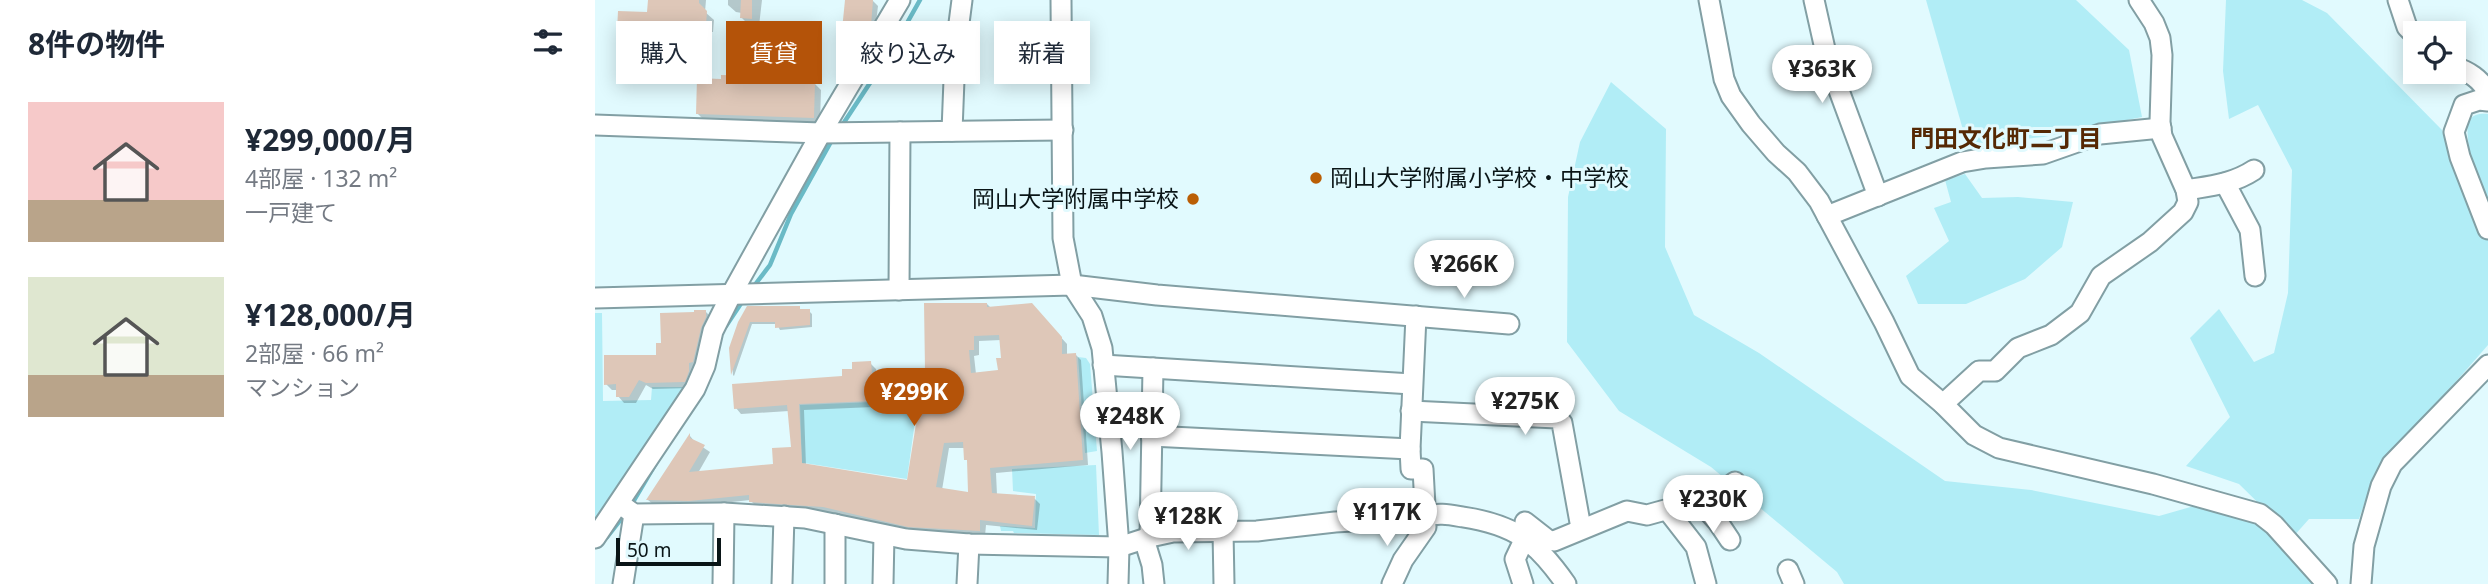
<!DOCTYPE html>
<html lang="ja">
<meta charset="utf-8">
<style>
body{margin:0;font-family:"Noto Sans","Noto Sans JP",sans-serif;background:#f6f6f7;color:#1f2937;height:100vh;display:flex;flex-direction:column;font-size:26px;white-space:nowrap}
*{box-sizing:border-box;margin:0}
p{font-size:23px;color:#747a83}
.icon{flex:none;width:38px;height:38px;fill:none;stroke:currentColor;stroke-width:2;stroke-linecap:round;stroke-linejoin:round}
.map{position:relative;flex:1;overflow:hidden}
.drawer{display:flex;flex-direction:column;background:#fff;width:595px}
.drawer>*{flex:none}
.hud{position:absolute;left:21px;top:21px;width:665px;height:63px;display:flex;gap:14px}
.tools{position:absolute;left:1808px;top:21px;display:grid;gap:14px}
.tools a{display:grid;place-items:center;width:63px;height:63px;border-radius:0px;background:#fff;box-shadow:0 4px 18px #0003;font-size:35px}
.scale{position:absolute;left:21px;bottom:18px;width:105px;box-sizing:border-box;padding-left:7px;border:4px solid #0a1517;border-top:0;font-size:19px;line-height:24px;white-space:nowrap;color:#0a1517;-webkit-text-stroke:5px #e1fafe;paint-order:stroke}
.price{position:absolute;translate:-50% -60px;padding:0 16px;border-radius:24px;background:#fff;color:#222;font-size:23px;line-height:46px;filter:drop-shadow(0 2px 4px #0008)}
.price::after{content:'';position:absolute;left:50%;top:42px;width:21px;height:16px;margin-left:-10px;background:inherit;clip-path:polygon(0 0,100% 0,50% 100%)}
.price.current{background:#b45309;color:#fff}
ul{padding:0;list-style:none}
li{display:flex;align-items:center;gap:21px;height:175px;padding:0 28px}
li span{display:grid;place-items:center;flex:none;width:196px;height:140px;border-radius:0px;color:#555}
li>.icon{margin-inline-start:auto}
span .icon{width:84px;height:84px;fill:#fffc;stroke-width:1}
li b{font-size:30px}
h2{display:flex;justify-content:space-between;align-items:center;height:84px;padding:0 28px;font-size:30px}
.chip{padding:0 24px;border-radius:0px;background:#fff;box-shadow:0 4px 18px #0003;font-size:24px;line-height:63px}
.chip.current{background:#b45309;color:#fff}
main{display:flex;flex:1;min-height:0}
.map>svg:first-child{display:block}
.green{fill:#b1edf6}
.shadow{fill:#0003;fill-rule:evenodd}
.lines{fill:none;stroke-linecap:round;stroke-linejoin:round}
.stream{stroke:#6abac6;stroke-width:4.5}
.building{fill:#dec7b8;fill-rule:evenodd}
.minor-casing{stroke:#829fa4;stroke-width:23}
.minor{stroke:#fff;stroke-width:19}
.poi-dot{fill:#ba5e05;stroke:#e1fafe;stroke-width:2.5}
.labels{text-anchor:middle;stroke-width:6;stroke-linejoin:round;paint-order:stroke}
.poi-label{font-size:23px;fill:#0a1517;stroke:#e1fafe;text-anchor:start}
.neighbourhood-label{font-size:24px;font-weight:bold;fill:#552804;stroke:#e1fafe}
</style>
<main>
<section class="drawer">
<h2>8件の物件<svg class="icon" aria-label="filters" viewBox="0 0 24 24"><path d="M4 7h16M4 17h16"/><circle cx="9" cy="7" r="2"/><circle cx="15" cy="17" r="2"/></svg></h2>
<ul>
<li><span style="background:linear-gradient(#f6c9c9 70%,#b9a48a 0)"><svg class="icon" aria-label="home" viewBox="0 0 24 24"><path d="M3 11l9-7 9 7M6 9v11h12V9"/></svg></span><div><b>¥299,000/月</b><p>4部屋 · 132 m²</p><p>一戸建て</p></div></li>
<li><span style="background:linear-gradient(#dfe7d0 70%,#b9a48a 0)"><svg class="icon" aria-label="home" viewBox="0 0 24 24"><path d="M3 11l9-7 9 7M6 9v11h12V9"/></svg></span><div><b>¥128,000/月</b><p>2部屋 · 66 m²</p><p>マンション</p></div></li>
</ul>
</section>
<div class="map">
<svg width="1893" height="584" viewBox="0 0 1893 584">
<rect width="100%" height="100%" fill="#e1fafe"/>
<g class="green">
<path d="M1331,0H1481L1534,50L1547,117L1449,137L1372,144Z"/>
<path d="M1631,0H1707L1732,13L1847,130L1858,152L1874,151C1873,132 1866,112 1893,114V345L1816,433L1789,460L1779,475L1764,519H1714L1698,537L1644,484L1591,466L1635,417L1595,338L1624,309L1659,362L1679,353L1693,293L1697,170L1663,105L1634,119L1628,71Z"/>
<path d="M1016,82L1071,129L1070,247L1099,315L1164,353L1350,481L1436,490L1564,516L1606,504L1664,520L1724,584H1249L1242,572L1116,467L1024,411L972,342L973,197L985,142Z"/>
<path d="M1370,174L1387,198L1423,197L1478,202L1467,247L1430,279L1371,304H1323L1311,276L1354,241L1339,208L1356,202L1350,180Z"/>
<path d="M0,313H7L8,401L56,400L57,387H90L0,518Z"/>
<path d="M483,357L491,358L495,364L502,451L490,453Z"/>
<path d="M328,400L329,415L321,414L312,479L209,463L207,467L205,405Z"/>
<path d="M501,465L504,535L419,533L418,531H406L405,526L440,528L441,494L418,491L417,469Z"/>
</g>
<g class="shadow">
<path d="M55,0H111L110,12L119,20L118,32H109V45H94L89,40L32,38L24,31L54,14Z"/>
<path d="M133,0H167L164,26L154,25L147,18V13L141,12L133,5Z"/>
<path d="M251,0H277L283,6L280,31L277,36L253,34L248,29Z"/>
<path d="M205,79L210,84H220L226,90L225,123L108,119L102,113L128,81Z"/>
<path d="M392,304L396,308L442,311L472,344V355L480,354L486,360L493,465L401,473L402,495L439,498L445,504L442,530L391,525L390,536L320,532L235,512L162,507L155,500L101,506L59,505L53,500L95,436L100,442L115,452L103,473L180,466L198,449L194,411L146,414L141,408L248,378L275,363L281,369L282,375L332,372ZM406,340L407,359L404,372L381,374L379,356L384,355V341ZM325,405L314,482L211,466L209,410ZM354,448H370L371,459L374,462L375,495L347,490Z"/>
<path d="M110,311L117,318L96,388L58,389L51,385L41,403H29L23,396V390H17L11,384L63,357L68,345Z"/>
<path d="M207,311H214L217,314V327L185,330L182,324H157L139,376L138,375L136,348L144,322Z"/>
</g>
<g class="lines">
<g class="stream">
<path d="M246,127L298,48L325,0"/>
<path d="M159,286L175,265L196,214L237,140"/>
<path d="M131,326L149,299"/>
<path d="M35,507L61,463"/>
<path d="M12,537L30,514"/>
</g>
</g>
<g class="building">
<path d="M53,0H104V3L112,11L111,25H102V38H84V33L22,31L23,11L52,12Z"/>
<path d="M146,0H157V19L145,18Z"/>
<path d="M250,0H278L276,26L272,32L247,30Z"/>
<path d="M126,75L206,77V82H220L219,118L101,114L102,78L126,79Z"/>
<path d="M329,303H392V307L437,303L467,337V354L481,353L488,460L395,468L397,493L440,496L437,526L385,520V531L313,527L228,507L154,502V495L94,501L51,500L95,433V438L110,445L94,472L178,464L177,448L196,447L192,405L139,409L137,384L247,376V369H257V362L276,361L277,374L330,370ZM404,335L406,358H401L403,370L376,373L374,350H379V336ZM325,399L312,480L207,463L204,404ZM368,442L369,460H372L373,492L341,487L349,443Z"/>
<path d="M152,306H205V309H215V325L180,328V322H155L136,375L134,348L143,322Z"/>
<path d="M99,310H111V317L106,328L98,362L94,363V371L90,382L51,383L44,380L34,397H21V384L9,385V355H61V343H66L65,313L99,312Z"/>
</g>
<g class="lines">
<g class="minor-casing">
<g id="minor">
<path d="M466,0L468,238L477,285L497,316L507,348L517,452L524,547L523,584"/>
<path d="M1114,0L1129,79L1136,96L1156,124L1181,153L1202,172L1224,201L1289,322L1315,376L1348,404L1379,435L1404,448L1558,484L1665,514L1679,525L1732,584"/>
<path d="M1219,0L1232,58L1283,196"/>
<path d="M1803,0L1812,27L1820,35"/>
<path d="M1858,66C1874,72 1885,78 1893,93"/>
<path d="M1893,101L1884,100L1869,105L1859,132L1865,157L1893,229"/>
<path d="M0,125L226,133L468,130"/>
<path d="M357,131L360,54L367,0"/>
<path d="M1630,183L1655,230L1660,276"/>
<path d="M1591,190C1615,186 1638,184 1659,170"/>
<path d="M1232,216L1367,162L1391,158L1448,154L1505,134L1566,128"/>
<path d="M304,290L305,132"/>
<path d="M0,298L477,285L562,295L914,324"/>
<path d="M508,365L817,384"/>
<path d="M1348,404L1384,371H1400L1423,348L1456,335L1485,313L1506,276L1555,242L1588,212L1593,202L1591,190L1567,136L1565,122L1567,55L1565,38L1559,23L1544,0"/>
<path d="M816,411L962,418L967,423L986,528"/>
<path d="M556,436L815,449L821,316"/>
<path d="M815,449L816,469H828L830,506"/>
<path d="M1104,501L1123,522L1135,540"/>
<path d="M25,504L39,514L129,513L210,518L311,539L374,544L524,547L555,537L578,532L662,531L740,522L830,517C842,512 856,515 868,517C920,525 941,541 971,584"/>
<path d="M1073,511L1101,547L1111,584"/>
<path d="M930,522L953,540L959,541L1032,511L1052,515L1121,496L1140,482"/>
<path d="M628,531L629,584"/>
<path d="M555,537L558,368"/>
<path d="M0,538L100,389L110,366L118,331L136,295L226,133L305,0"/>
<path d="M549,539L557,565L559,584"/>
<path d="M1193,570L1199,584"/>
<path d="M28,584L39,514"/>
<path d="M128,584L129,513"/>
<path d="M187,584L189,516"/>
<path d="M240,584V524"/>
<path d="M288,584L289,535"/>
<path d="M372,584L374,544"/>
<path d="M797,584L808,560L831,527L830,517"/>
<path d="M928,584L920,559L930,538"/>
<path d="M1766,584L1769,546L1786,486L1797,464L1893,365"/>
</g>
</g>
<use href="#minor" class="minor"/>
</g>
<g class="poi-dot">
<circle cx="721" cy="178" r="7"/>
<circle cx="598" cy="199" r="7"/>
</g>
<g class="labels">
<g class="poi-label">
<text x="735" y="186">岡山大学附属小学校・中学校</text>
<text x="584" y="207" text-anchor="end">岡山大学附属中学校</text>
</g>
<g class="neighbourhood-label">
<text x="1411" y="147">門田文化町二丁目</text>
</g>
</g>
</svg>
<div class="tools">
<a><svg class="icon" aria-label="locate" viewBox="0 0 24 24"><circle cx="12" cy="12" r="6"/><path d="M12 2v4M12 18v4M2 12h4M18 12h4"/></svg></a>
</div>
<div class="scale">50 m</div>
<b class="price" style="left:1227px;top:105px">¥363K</b>
<b class="price" style="left:869px;top:300px">¥266K</b>
<b class="price current" style="left:319px;top:428px">¥299K</b>
<b class="price" style="left:930px;top:437px">¥275K</b>
<b class="price" style="left:535px;top:452px">¥248K</b>
<b class="price" style="left:1118px;top:535px">¥230K</b>
<b class="price" style="left:792px;top:548px">¥117K</b>
<b class="price" style="left:593px;top:552px">¥128K</b>
<div class="hud">
<a class="chip">購入</a>
<a class="chip current">賃貸</a>
<a class="chip">絞り込み</a>
<a class="chip">新着</a>
</div>
</div>
</main>
